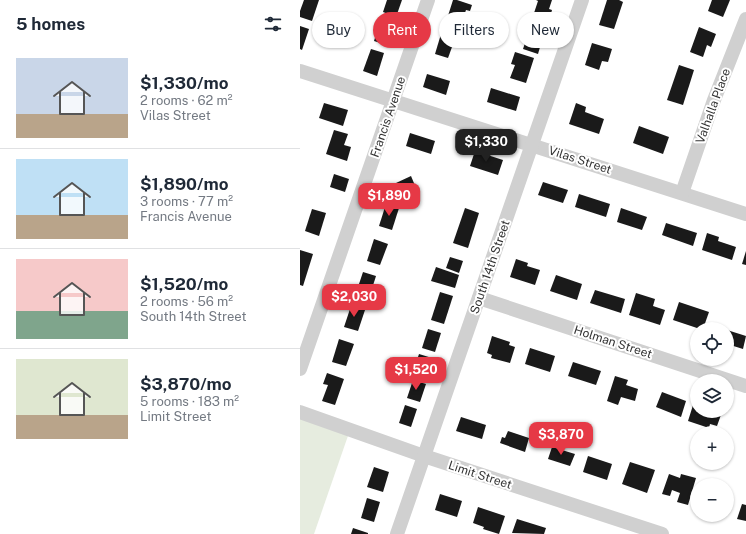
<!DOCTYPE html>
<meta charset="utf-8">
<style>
body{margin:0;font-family:"Public Sans",sans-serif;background:#f2f2f3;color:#1f2937;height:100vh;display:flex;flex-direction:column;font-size:15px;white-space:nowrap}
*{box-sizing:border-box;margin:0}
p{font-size:13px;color:#747a83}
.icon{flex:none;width:22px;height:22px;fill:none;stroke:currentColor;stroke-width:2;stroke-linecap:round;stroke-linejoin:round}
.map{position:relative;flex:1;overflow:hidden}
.sheet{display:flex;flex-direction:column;background:#fff;width:300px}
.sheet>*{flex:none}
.hud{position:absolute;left:12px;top:12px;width:374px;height:36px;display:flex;gap:8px}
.fabs{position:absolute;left:390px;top:322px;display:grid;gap:8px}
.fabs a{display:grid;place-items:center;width:44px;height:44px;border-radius:50%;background:#fff;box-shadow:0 1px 3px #0004;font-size:20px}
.price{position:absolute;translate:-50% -34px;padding:0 9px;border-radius:8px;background:#e63946;color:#fff;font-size:13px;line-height:26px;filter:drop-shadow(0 1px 2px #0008)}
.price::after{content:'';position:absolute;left:50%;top:24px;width:12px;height:9px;margin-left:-6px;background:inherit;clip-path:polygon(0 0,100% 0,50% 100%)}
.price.on{background:#222;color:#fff}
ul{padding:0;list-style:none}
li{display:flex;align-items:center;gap:12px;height:100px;padding:0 16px}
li+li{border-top:1px solid #e0e1e3}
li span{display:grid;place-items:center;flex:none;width:112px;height:80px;border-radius:0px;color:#555}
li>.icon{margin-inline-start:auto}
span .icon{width:48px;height:48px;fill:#fffc;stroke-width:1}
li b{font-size:17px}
h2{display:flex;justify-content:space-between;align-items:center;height:48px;padding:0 16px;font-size:17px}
.tag{padding:0 14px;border-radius:18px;background:#fff;box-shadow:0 1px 3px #0004;font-size:14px;line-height:36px}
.tag.on{background:#e63946;color:#fff}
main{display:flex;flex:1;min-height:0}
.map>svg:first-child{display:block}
.green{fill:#e6ecdf}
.building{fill:#1a1a1a}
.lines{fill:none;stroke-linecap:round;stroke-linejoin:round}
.minor{stroke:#d0d0d0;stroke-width:14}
.labels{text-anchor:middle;stroke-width:4;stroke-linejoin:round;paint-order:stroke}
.street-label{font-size:12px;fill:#333;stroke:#fff}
</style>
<main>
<section class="sheet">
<h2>5 homes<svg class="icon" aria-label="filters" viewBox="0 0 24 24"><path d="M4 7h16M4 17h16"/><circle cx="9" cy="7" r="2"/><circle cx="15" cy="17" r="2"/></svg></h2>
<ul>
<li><span style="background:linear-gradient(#c9d6e8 70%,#b9a48a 0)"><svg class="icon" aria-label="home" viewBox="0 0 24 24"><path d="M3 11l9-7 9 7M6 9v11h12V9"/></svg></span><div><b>$1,330/mo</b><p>2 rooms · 62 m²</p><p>Vilas Street</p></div></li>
<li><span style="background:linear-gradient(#bfe0f5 70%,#b9a48a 0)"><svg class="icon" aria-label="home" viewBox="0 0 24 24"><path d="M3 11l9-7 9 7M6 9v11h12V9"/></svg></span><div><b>$1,890/mo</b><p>3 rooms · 77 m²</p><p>Francis Avenue</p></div></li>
<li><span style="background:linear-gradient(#f6c9c9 65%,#7fa58c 0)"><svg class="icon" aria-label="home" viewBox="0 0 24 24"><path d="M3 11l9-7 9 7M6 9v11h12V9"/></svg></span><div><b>$1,520/mo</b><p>2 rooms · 56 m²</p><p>South 14th Street</p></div></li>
<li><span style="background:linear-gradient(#dfe7d0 70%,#b9a48a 0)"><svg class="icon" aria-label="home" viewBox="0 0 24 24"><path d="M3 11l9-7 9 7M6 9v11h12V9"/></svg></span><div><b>$3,870/mo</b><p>5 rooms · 183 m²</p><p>Limit Street</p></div></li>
</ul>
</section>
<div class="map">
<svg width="446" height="534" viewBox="0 0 446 534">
<rect width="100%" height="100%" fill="#fff"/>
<path class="green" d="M0,412L50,430L14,534H0Z"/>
<g class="building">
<path d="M4,0H19L12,21L0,17V11Z"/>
<path d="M87,0H102L96,17L83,12Z"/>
<path d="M153,0H157L172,5L170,11L166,10L160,27L146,22Z"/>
<path d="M236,0H252L249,9L252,10L249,21L233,16L238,1Z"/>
<path d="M307,0H319L323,2L314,29L299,25Z"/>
<path d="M412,0H430L423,17L408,11Z"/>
<path d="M81,19L94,23L87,45L74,41Z"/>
<path d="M231,25L245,30L238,54L223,49Z"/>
<path d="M0,26L9,29L2,50L0,49Z"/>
<path d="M399,27L416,34L411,47L407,45L403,57L390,52Z"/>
<path d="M141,34L155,39L148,58L135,54Z"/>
<path d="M292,43L312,49L308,62L302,61L299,70L285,65Z"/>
<path d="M71,49L84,53L77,76L63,71Z"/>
<path d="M215,52L234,58L226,83L210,78L215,65L211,64Z"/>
<path d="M379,65L394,70L383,105L367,100Z"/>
<path d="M127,74L150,81L146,95L123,87Z"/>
<path d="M191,88L220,97L216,111L187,102Z"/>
<path d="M24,103L48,110L43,126L19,118Z"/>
<path d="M276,103L286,107L285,112L304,119L299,134L269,124Z"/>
<path d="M339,126L369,137L363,154L333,143Z"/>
<path d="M34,130L48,134L44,145L51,147L47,161L26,154Z"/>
<path d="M110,133L135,141L131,154L106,146Z"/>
<path d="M175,151L203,160L198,175L170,166Z"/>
<path d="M34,174L49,179L45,192L30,187Z"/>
<path d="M111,176L116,188L101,194L96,183Z"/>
<path d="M243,182L268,190L263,203L238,195Z"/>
<path d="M279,194L310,204L306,217L275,207Z"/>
<path d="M86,204L99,208L92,230L79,226Z"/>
<path d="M165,208L179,213L168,248L153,243Z"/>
<path d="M321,208L347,217L342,230L317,222Z"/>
<path d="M12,209L26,213L19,236L5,231Z"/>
<path d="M366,223L397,233L393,246L362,235Z"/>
<path d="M407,233L419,237L418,241L436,247L432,260L402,250Z"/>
<path d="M74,239L88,244L80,265L67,261Z"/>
<path d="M0,250L13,254L3,286L0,285Z"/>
<path d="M446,251V265L442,264Z"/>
<path d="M150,257L163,261L159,273L146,268Z"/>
<path d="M216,259L228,263L227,266L240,270L235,285L210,277Z"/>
<path d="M136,267L159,275L155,288L131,281Z"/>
<path d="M63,272L76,276L69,298L56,293Z"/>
<path d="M256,275L282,284L277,300L250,291Z"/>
<path d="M295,290L325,299L321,313L290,303Z"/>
<path d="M140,292L153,296L144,324L131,320Z"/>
<path d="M336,293L355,299L353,306L365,310L360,325L329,315Z"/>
<path d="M379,302L409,312L403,329H400L373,320Z"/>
<path d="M51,306L65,310L58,331L44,327Z"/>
<path d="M128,329L141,333L135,352L122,348Z"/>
<path d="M427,330L446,336L443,349L427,344Z"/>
<path d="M192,336L210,342L209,345L215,347L210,363L191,358L192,355L187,353Z"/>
<path d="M39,339L54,344L46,366L32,362Z"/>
<path d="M230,348L255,356L250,372L225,364Z"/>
<path d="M119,354L132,358L126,376L113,372Z"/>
<path d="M273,362L301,371L296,385L268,376Z"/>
<path d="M27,373L44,379L35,405L22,401L28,385L23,384Z"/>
<path d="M315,376L328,380L326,385L338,389L335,401L321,397L318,405L307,401Z"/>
<path d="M113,380L126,384L120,402L107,398Z"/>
<path d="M362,392L386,401L381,417L356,407Z"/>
<path d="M394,402L397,403V411L422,412L417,426L410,424L409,428L388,421Z"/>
<path d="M105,405L117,409L111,427L99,423Z"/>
<path d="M161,417L186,425L182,439L156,431Z"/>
<path d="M208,431L229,438L225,452L200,443L202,437L205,438Z"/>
<path d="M252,447L275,454L270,466L248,459Z"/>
<path d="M288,456L312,464L307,480L283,472Z"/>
<path d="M330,462L355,470L347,493L322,484Z"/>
<path d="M74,467L89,472L83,492L67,487Z"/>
<path d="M369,474L380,478L381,474L396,478L388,505L377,502L380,493L372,490L370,496L362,494Z"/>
<path d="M140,494L162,501L157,517L135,510Z"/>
<path d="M67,498L80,502L74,522L61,518Z"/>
<path d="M442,504L446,505V521L437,519Z"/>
<path d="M178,507L205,516L199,534L183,529L184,527L173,523Z"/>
<path d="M217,519L246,528L244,534L212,533Z"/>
<path d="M53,528L68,533V534H51Z"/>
</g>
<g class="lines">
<g class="minor">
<path d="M0,71L446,214"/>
<path d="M382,193L414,100L446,19"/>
<path d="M179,298L446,386"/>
<path d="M0,369L128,0"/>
<path d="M0,412L124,456L362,534"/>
<path d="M97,534L282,0"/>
</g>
</g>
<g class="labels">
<g class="street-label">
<text transform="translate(413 106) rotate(-70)" y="4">Valhalla Place</text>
<text transform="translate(88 117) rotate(-71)" y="4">Francis Avenue</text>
<text transform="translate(280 160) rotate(18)" y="4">Vilas Street</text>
<text transform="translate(190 267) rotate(-71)" y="4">South 14th Street</text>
<text transform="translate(313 342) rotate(18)" y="4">Holman Street</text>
<text transform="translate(180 475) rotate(18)" y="4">Limit Street</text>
</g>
</g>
</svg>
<div class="fabs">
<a><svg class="icon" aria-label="locate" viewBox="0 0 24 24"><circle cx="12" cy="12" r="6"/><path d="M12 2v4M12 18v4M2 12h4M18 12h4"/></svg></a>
<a><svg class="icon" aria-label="layers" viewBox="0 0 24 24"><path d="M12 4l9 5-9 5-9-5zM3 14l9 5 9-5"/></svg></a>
<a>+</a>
<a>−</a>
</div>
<b class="price on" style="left:186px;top:163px">$1,330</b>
<b class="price" style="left:89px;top:217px">$1,890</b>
<b class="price" style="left:54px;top:318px">$2,030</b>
<b class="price" style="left:116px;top:391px">$1,520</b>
<b class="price" style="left:261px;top:456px">$3,870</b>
<div class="hud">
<a class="tag">Buy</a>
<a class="tag on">Rent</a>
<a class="tag">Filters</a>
<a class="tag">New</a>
</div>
</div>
</main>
